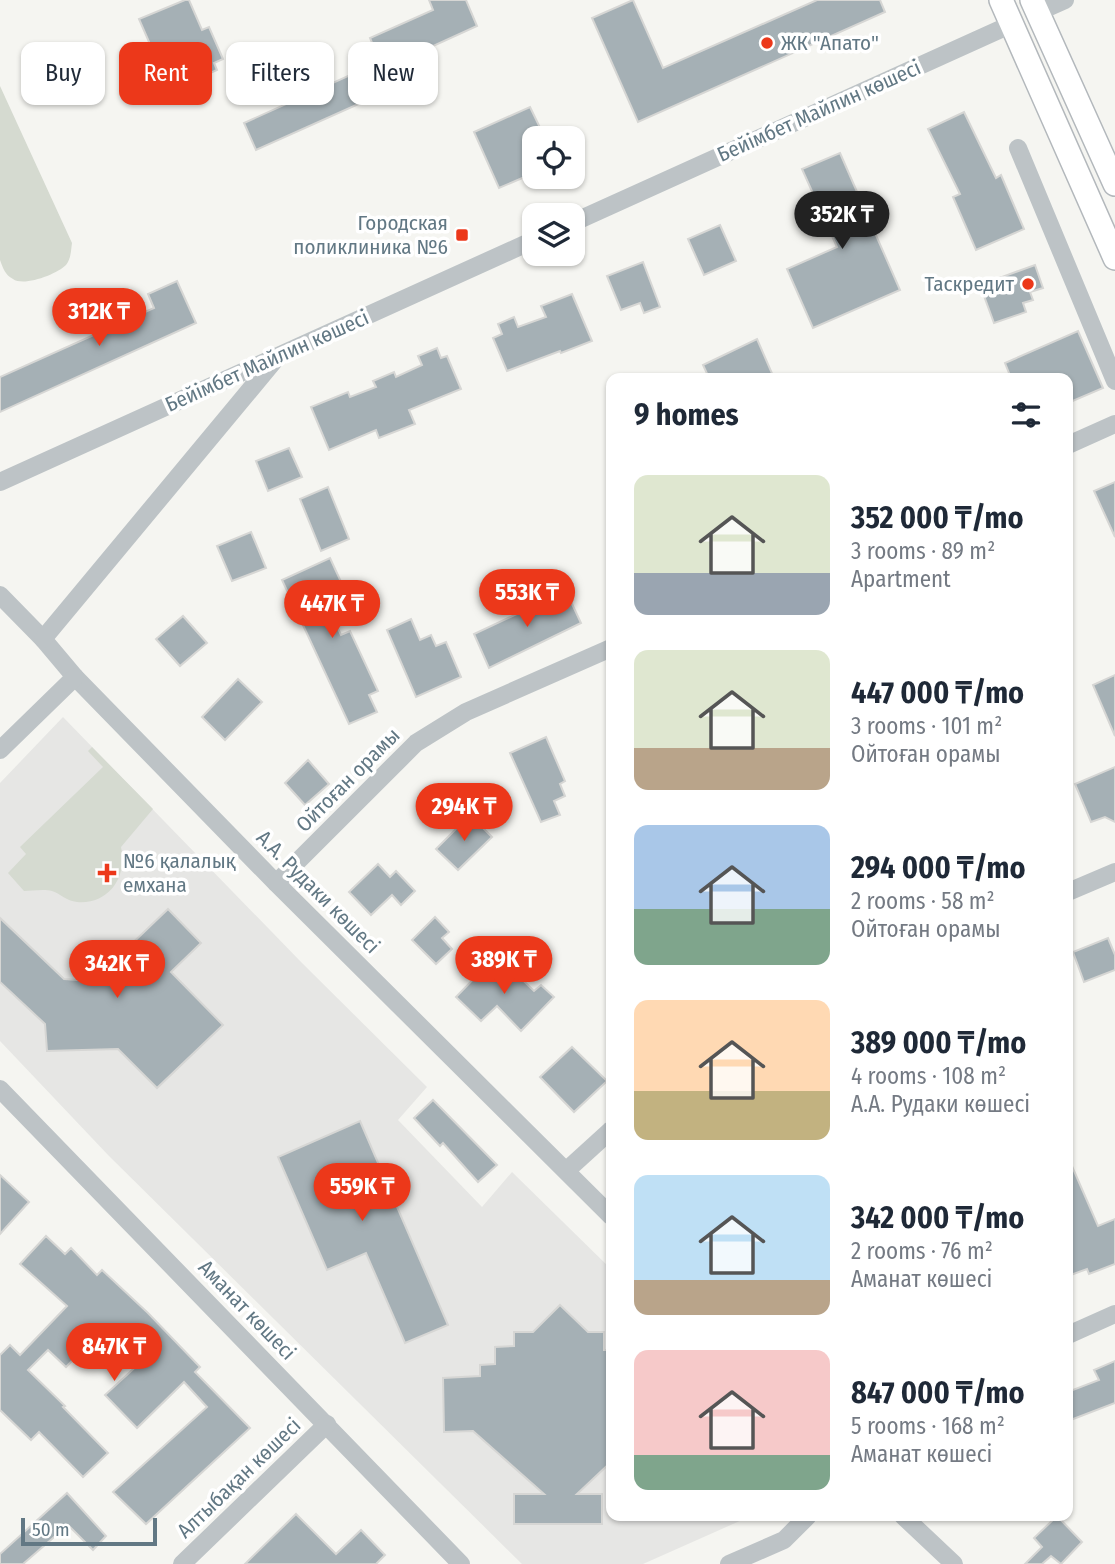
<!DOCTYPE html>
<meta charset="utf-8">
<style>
body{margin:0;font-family:"Fira Sans Condensed",sans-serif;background:#f6f6f7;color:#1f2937;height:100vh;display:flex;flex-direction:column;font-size:26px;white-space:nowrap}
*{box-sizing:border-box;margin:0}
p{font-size:23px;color:#747a83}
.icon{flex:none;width:38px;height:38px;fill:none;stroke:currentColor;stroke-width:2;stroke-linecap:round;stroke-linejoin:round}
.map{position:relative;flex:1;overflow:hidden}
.sheet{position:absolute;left:606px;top:373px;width:467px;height:1148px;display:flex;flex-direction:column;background:#fff;border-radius:14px;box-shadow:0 2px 5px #0004}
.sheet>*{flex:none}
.hud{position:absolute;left:21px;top:42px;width:480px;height:63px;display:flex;gap:14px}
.buttons{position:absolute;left:522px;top:126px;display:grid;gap:14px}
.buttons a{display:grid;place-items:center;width:63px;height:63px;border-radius:14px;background:#fff;box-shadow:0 2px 5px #0004;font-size:35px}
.scale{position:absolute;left:21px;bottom:18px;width:136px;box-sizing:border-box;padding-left:7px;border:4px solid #627884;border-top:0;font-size:19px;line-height:24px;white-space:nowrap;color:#627884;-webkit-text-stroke:5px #fff;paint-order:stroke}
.price{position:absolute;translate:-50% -60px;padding:0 16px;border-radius:24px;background:#ec381a;color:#fff;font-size:23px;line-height:46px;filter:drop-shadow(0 2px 4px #0008)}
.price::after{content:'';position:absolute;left:50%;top:42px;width:21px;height:16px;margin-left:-10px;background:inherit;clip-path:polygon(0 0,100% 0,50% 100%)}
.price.on{background:#222;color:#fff}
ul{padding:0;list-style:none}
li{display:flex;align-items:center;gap:21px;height:175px;padding:0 28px}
li span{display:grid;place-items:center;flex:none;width:196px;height:140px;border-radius:14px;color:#555}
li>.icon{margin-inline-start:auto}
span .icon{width:84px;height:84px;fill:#fffc;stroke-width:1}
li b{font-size:30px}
h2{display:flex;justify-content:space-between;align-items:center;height:84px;padding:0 28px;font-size:30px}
.tag{padding:0 24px;border-radius:14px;background:#fff;box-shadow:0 2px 5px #0004;font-size:24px;line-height:63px}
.tag.on{background:#ec381a;color:#fff}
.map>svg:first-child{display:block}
.built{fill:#e6e6e4}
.green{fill:#d5dad0}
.building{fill:#a5b0b5;stroke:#d6d6d4;stroke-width:2}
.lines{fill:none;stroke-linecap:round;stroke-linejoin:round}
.major-casing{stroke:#b3b8bc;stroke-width:26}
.minor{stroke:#bdc3c6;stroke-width:18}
.major{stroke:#fff;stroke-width:23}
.poi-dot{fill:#ec381a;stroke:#fff;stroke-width:2.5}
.labels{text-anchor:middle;stroke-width:7;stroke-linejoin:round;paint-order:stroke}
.poi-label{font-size:21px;fill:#627884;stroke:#fff;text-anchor:start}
.street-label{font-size:21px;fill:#627884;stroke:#fff}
</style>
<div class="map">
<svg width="1115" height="1564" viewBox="0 0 1115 1564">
<rect width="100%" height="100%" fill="#f5f5f1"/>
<path class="built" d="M63,717L302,963L427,1087L398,1120L482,1207L512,1172L611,1269V1516H751L643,1564H522L109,1156L0,1041V783Z"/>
<g class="green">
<path d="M0,86L72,243C71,250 71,259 66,265C57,274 24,287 13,279C5,275 3,268 0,260Z"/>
<path d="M92,747L153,809L121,847C128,876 109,905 77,902C66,901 61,894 52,891C44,889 31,891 24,891L8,873L26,854L20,847L103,767L88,751Z"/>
</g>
<g class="building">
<path d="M185,0H189L202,30L209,27L223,59L214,63L217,70L168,92L165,84L156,88L142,56L153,51L139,19Z"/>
<path d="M429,0H466L477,26L383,69L370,38L433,10Z"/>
<path d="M633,0L663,68L817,0H880L885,12L638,122L592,18Z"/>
<path d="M64,56L75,77L40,94L30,70Z"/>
<path d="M379,62L392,89L256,150L244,123Z"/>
<path d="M530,107L545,138H534V173L499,188L474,132Z"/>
<path d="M964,112L996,178L1001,175L1024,229L976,250L953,197L960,194L928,129Z"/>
<path d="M840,153L900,290L813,328L787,269L837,247L802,169Z"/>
<path d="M720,225L736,261L704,275L688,239Z"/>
<path d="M643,262L660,307L644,313L640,303L621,310L607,276Z"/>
<path d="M1035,265L1043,288L1030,292L1033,300L1023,303L1026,312L994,323L980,285Z"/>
<path d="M177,281L196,323L0,412V377L154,308L148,294Z"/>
<path d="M572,294L592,341L561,353L560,351L507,371L493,338L502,334L498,324L514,317L518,327L546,317L541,306Z"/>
<path d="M1078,331L1103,388L1068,403V378H1011L1005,363Z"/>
<path d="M757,339L774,378H709L703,365Z"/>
<path d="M437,348L441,358L447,356L461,389L409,410L415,424L379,438L376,430L329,450L311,407L348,392L350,397L376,387L373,381L394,372L396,377L422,365L418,356Z"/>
<path d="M289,448L302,477L268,491L256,461Z"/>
<path d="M1115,482V537L1094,491Z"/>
<path d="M328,487L349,539L321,551L300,499Z"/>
<path d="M251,532L266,568L232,581L217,546Z"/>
<path d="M330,558L342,584L322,594L341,635L350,631L378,691L369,695L377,712L349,724L282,580Z"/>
<path d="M566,591L581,623L489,668L474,634Z"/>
<path d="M183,616L207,643L180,666L156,639Z"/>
<path d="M411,619L420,640L431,635L436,646L446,642L461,677L416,697L387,630Z"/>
<path d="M1115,675V736L1093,685Z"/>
<path d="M238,679L262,702L225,740L202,717Z"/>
<path d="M546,737L565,781L560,784L565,796L554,801L560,815L541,822L510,753Z"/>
<path d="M308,760L329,784L305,805L285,783Z"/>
<path d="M1115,767V822L1105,817L1091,822L1075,784Z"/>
<path d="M470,815L492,837L458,870L436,849Z"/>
<path d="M378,864L390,877L396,871L415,891L401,905L392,895L371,915L349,892Z"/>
<path d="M168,909L201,943L171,972L223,1025L157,1088L118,1049L47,1051L45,1024L0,982V918L64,979L93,981Z"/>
<path d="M435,917L449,932L442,938L452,949L436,964L412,940Z"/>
<path d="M1108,938L1115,955V970L1084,982L1073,952Z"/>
<path d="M502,960L534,991L541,985L554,997L521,1031L497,1006L481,1021L456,997L483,969L489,974Z"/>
<path d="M572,1047L607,1081L574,1112L540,1077Z"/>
<path d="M433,1100L497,1165L478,1182L443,1143L440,1146L414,1118Z"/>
<path d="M360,1121L448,1325L405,1343L366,1253L327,1270L278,1157Z"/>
<path d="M1068,1157L1098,1226L1115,1219V1264L1089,1274L1087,1269L1068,1276Z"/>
<path d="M0,1175L29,1202L0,1234Z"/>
<path d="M46,1236L65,1254L71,1248L97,1275L102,1270L148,1313L200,1367L195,1372L250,1428L146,1524L113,1492L207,1407L184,1382L137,1428L105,1395L142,1361L107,1325L66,1367L48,1350L28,1370L65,1406L63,1407L108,1453L83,1477L39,1432L31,1440L0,1410V1355L10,1345L20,1355L67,1306L20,1264Z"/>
<path d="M560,1305L588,1332H604V1350H611V1462L577,1494H602V1524H514V1494H544L473,1431L444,1432L443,1378L480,1376V1365L495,1364V1347L514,1346V1332H533Z"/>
<path d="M1115,1361V1403L1068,1421V1399L1072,1397L1070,1391L1099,1380L1094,1370Z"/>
<path d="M67,1493L106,1536L93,1550L68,1525L23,1564H0V1554Z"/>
<path d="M296,1514L336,1554L361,1530L385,1555L376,1564H245Z"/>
<path d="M1057,1516L1082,1542L1061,1564L1051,1556L1042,1564H1025L1042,1547L1034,1538Z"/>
</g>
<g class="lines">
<g class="major-casing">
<g id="major">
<path d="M1001,0L1115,258"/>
<path d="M1032,0L1115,184"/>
</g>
</g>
<g class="minor">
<path d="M1038,12L1065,0"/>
<path d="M1018,148L1115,381"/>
<path d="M572,223L1012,24"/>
<path d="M1068,445L1115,424"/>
<path d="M0,482L534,240"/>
<path d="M0,595L43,639L75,677L276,883L611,1216"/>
<path d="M43,639L274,361"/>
<path d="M0,750L75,677"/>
<path d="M276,883L416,743L466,712L611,648"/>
<path d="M1068,892L1115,872"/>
<path d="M0,1089L461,1564"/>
<path d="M567,1170L611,1130"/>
<path d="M1068,1335L1115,1314"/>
<path d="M903,1516L954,1564"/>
<path d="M182,1564L327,1424"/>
<path d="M729,1564L784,1540L808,1516"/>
</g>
<use href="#major" class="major"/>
</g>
<g class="poi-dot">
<circle cx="767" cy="43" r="7"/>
<rect x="455" y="228" width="14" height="14" rx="3.5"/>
<circle cx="1028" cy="284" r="7"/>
<path d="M103.5 862.5h7v7h7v7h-7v7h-7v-7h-7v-7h7z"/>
</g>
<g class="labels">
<g class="poi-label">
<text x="781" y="50">ЖК "Апато"</text>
<text x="448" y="230" text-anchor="end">Городская<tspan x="448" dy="24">поликлиника №6</tspan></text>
<text x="1014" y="291" text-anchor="end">Таскредит</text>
<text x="123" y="868">№6 қалалық<tspan x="123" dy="24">емхана</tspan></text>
</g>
<g class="street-label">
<text transform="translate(819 111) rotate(-24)" y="7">Бейімбет Майлин көшесі</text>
<text transform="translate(267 361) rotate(-24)" y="7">Бейімбет Майлин көшесі</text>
<text transform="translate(348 780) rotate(-45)" y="7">Ойтоған орамы</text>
<text transform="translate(318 892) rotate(45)" y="7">А.А. Рудаки көшесі</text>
<text transform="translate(247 1310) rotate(46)" y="7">Аманат көшесі</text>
<text transform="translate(239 1478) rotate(-44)" y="7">Алтыбақан көшесі</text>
</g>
</g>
</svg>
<div class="buttons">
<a><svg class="icon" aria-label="locate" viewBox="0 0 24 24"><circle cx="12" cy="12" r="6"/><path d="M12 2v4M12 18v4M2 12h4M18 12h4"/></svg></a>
<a><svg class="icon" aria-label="layers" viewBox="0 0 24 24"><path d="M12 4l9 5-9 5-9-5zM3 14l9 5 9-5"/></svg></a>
</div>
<div class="scale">50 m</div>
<b class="price on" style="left:842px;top:251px">352K ₸</b>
<b class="price" style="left:99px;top:348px">312K ₸</b>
<b class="price" style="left:527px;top:629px">553K ₸</b>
<b class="price" style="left:332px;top:640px">447K ₸</b>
<b class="price" style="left:464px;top:843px">294K ₸</b>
<b class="price" style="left:504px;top:996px">389K ₸</b>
<b class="price" style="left:117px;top:1000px">342K ₸</b>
<b class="price" style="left:362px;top:1223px">559K ₸</b>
<b class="price" style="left:114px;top:1383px">847K ₸</b>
<div class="hud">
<a class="tag">Buy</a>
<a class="tag on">Rent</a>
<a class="tag">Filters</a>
<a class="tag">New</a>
</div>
<section class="sheet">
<h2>9 homes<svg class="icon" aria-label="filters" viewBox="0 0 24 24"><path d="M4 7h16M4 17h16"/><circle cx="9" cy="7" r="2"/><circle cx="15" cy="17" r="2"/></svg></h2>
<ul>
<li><span style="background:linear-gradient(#dfe7d0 70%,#9aa5b1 0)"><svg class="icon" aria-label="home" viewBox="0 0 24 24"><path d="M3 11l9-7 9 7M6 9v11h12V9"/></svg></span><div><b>352 000 ₸/mo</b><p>3 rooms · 89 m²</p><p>Apartment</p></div></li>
<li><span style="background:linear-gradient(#dfe7d0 70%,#b9a48a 0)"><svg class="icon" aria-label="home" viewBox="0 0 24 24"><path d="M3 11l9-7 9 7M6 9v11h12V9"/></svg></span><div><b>447 000 ₸/mo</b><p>3 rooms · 101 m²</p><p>Ойтоған орамы</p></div></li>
<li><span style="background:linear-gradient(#a9c7e8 60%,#7fa58c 0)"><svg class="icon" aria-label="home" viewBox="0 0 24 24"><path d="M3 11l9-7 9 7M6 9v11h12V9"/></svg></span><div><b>294 000 ₸/mo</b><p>2 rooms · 58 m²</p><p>Ойтоған орамы</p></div></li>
<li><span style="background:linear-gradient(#ffd9b3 65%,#c2b280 0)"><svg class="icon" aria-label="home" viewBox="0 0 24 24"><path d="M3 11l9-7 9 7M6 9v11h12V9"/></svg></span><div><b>389 000 ₸/mo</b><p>4 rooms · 108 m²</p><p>А.А. Рудаки көшесі</p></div></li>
<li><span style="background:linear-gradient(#bfe0f5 75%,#b9a48a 0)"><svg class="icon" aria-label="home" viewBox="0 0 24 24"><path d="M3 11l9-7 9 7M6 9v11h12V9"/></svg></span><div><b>342 000 ₸/mo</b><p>2 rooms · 76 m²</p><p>Аманат көшесі</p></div></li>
<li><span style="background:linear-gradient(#f6c9c9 75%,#7fa58c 0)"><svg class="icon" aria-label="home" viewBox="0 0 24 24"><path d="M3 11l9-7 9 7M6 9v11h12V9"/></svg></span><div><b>847 000 ₸/mo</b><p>5 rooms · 168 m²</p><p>Аманат көшесі</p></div></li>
</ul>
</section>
</div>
